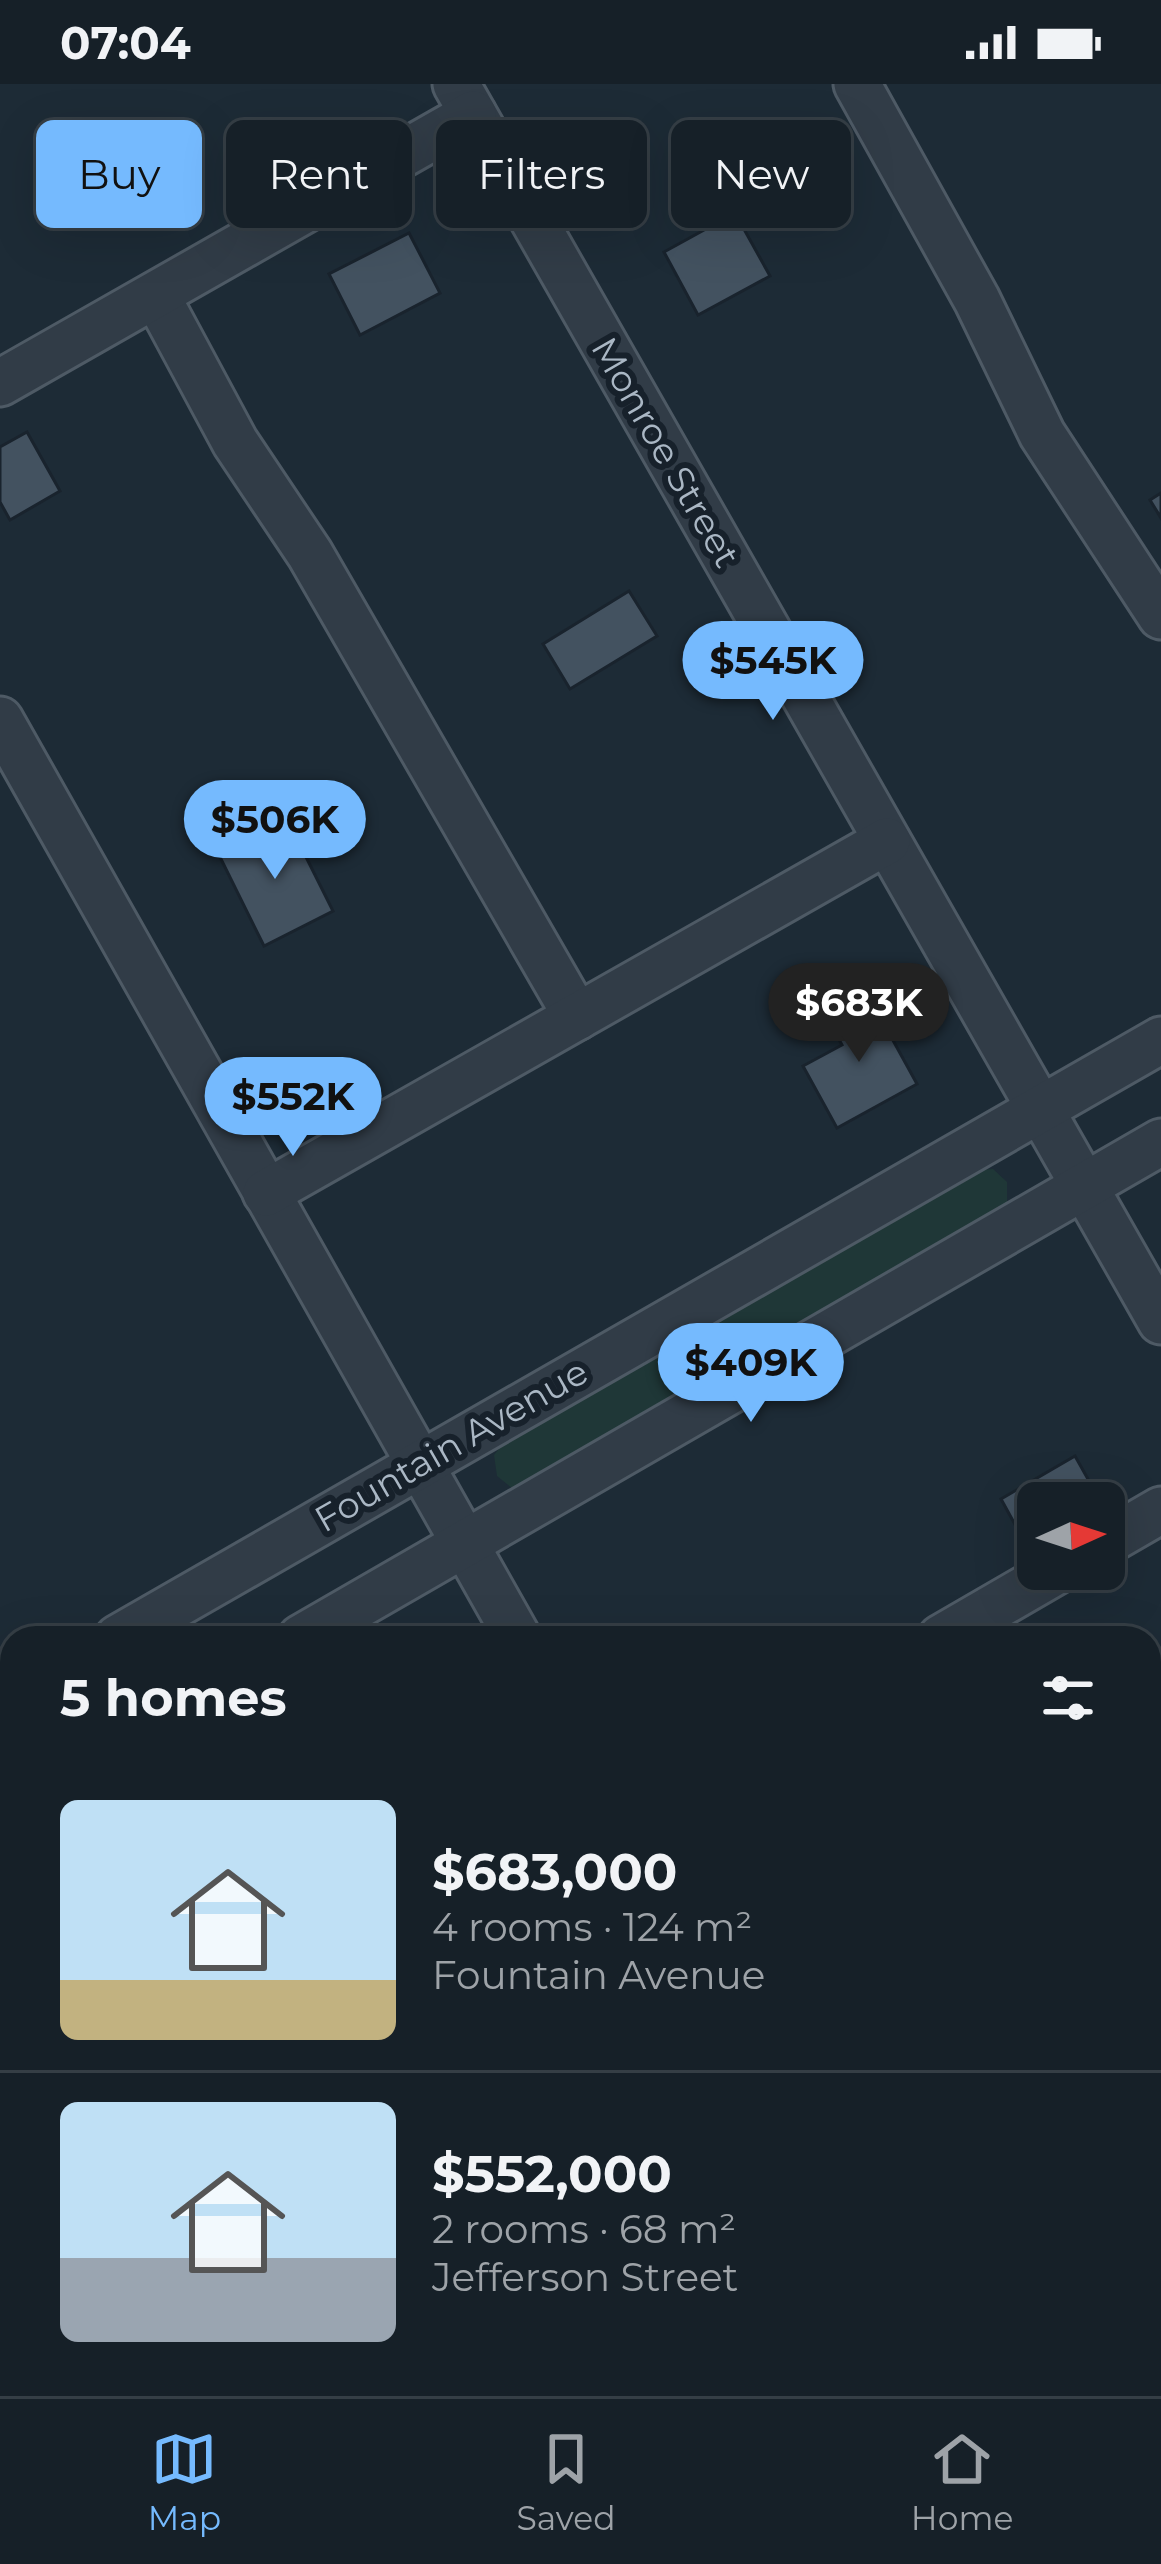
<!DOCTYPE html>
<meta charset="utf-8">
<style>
body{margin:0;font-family:Montserrat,sans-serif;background:#1f2830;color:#f1f3f6;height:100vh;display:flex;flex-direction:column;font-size:45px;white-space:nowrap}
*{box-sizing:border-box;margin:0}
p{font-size:39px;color:#9ea3a8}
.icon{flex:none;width:66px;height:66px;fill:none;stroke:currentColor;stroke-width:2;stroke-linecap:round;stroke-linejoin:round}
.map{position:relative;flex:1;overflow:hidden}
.sheet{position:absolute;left:0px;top:1542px;width:1161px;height:771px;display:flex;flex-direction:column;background:#162028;border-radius:36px 36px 0 0;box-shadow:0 12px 48px #0002,0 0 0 3px #353e45}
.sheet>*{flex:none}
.guide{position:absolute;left:36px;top:36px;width:1089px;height:108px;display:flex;gap:24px}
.needle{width:78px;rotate:87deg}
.controls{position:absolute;left:1017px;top:1398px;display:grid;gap:24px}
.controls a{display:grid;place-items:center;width:108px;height:108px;border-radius:18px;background:#162028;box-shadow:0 12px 48px #0002,0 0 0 3px #353e45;font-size:60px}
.price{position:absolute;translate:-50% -102px;padding:0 27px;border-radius:42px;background:#75bafe;color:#111;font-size:39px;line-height:78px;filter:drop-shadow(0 3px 6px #0008)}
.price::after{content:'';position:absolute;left:50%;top:72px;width:36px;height:27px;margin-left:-18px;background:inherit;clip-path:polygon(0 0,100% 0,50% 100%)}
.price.active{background:#222;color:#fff}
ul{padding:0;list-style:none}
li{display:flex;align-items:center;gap:36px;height:300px;padding:0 60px}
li+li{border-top:3px solid #353e45}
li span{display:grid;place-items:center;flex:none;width:336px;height:240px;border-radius:18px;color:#555}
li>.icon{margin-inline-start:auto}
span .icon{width:144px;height:144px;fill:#fffc;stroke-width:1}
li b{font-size:51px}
h2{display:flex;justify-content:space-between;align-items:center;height:144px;padding:0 60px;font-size:51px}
.tag{padding:0 42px;border-radius:18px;background:#162028;box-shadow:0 12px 48px #0002,0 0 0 3px #353e45;font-size:42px;line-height:108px}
.tag.active{background:#75bafe;color:#111}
.status{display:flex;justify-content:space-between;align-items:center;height:84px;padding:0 60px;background:#162028;direction:ltr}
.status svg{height:33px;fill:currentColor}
.tab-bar{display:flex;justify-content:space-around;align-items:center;height:168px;border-top:3px solid #353e45;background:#162028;font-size:33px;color:#9ea3a8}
.tab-bar a{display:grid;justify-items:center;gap:6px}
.tab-bar .active{color:#75bafe}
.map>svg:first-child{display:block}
.green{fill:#1f3737}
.building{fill:#435260;stroke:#19232d;stroke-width:3}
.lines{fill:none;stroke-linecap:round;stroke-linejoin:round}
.minor-casing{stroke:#4e5a65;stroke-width:51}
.minor{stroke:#313c47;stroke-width:45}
.labels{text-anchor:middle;stroke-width:12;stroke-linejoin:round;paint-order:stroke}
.street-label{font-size:36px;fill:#aab7c4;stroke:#17212b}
</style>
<div class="status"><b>07:04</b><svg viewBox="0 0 49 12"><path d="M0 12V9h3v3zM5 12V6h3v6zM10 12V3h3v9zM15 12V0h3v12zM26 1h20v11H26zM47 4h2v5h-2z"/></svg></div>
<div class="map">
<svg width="1161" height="2312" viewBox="0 0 1161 2312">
<rect width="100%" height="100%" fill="#1d2b36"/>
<path class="green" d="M993,1085L1007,1098V1124L525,1404L513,1405L497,1392L494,1371L505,1357L978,1086Z"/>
<g class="building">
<path d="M735,129L770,192L698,231L664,168Z"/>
<path d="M409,149L440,209L360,251L329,190Z"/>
<path d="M27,348L60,407L10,436L0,418V363Z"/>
<path d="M1161,409V434L1150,416Z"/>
<path d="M629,507L657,552L570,605L543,560Z"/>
<path d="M287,735L333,827L264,862L218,769Z"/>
<path d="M868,911L917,1000L837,1044L803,982L842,961L827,934Z"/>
<path d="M1075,1372L1098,1413L1088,1419H1038V1447L1023,1455L1001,1415Z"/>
<path d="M12,1793V1904L0,1882V1799Z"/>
<path d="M227,2301H317L322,2312H233Z"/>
</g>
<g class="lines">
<g class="minor-casing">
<g id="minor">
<path d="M456,0L1161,1237"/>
<path d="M857,0L977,216L1042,350L1161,532"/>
<path d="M156,211L235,358L310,470L577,933"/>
<path d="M0,299L473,30"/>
<path d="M0,636L518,1554"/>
<path d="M266,1109L887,757"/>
<path d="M1104,1459L1161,1426"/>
<path d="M118,1554L1161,956"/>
<path d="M301,1554L1161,1058"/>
<path d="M941,1554L1060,1485"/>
<path d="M0,1623L12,1616"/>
<path d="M0,1728L12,1721"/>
<path d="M1149,1927L1161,1949"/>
<path d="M0,2051L12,2072"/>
<path d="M0,2217L12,2211"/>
<path d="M142,2301L149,2312"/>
<path d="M945,2301L951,2312"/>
</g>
</g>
<use href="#minor" class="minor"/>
</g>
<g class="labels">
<g class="street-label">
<text transform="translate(666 368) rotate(60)" y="13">Monroe Street</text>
<text transform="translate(451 1361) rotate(-30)" y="13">Fountain Avenue</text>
</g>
</g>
</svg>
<div class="controls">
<a><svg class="needle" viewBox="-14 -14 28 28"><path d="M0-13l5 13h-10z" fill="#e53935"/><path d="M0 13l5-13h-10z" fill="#9ea3a8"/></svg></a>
</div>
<b class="price" style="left:773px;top:639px">$545K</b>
<b class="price" style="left:275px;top:798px">$506K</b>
<b class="price active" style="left:859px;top:981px">$683K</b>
<b class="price" style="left:293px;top:1075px">$552K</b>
<b class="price" style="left:751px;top:1341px">$409K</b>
<div class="guide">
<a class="tag active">Buy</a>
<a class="tag">Rent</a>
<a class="tag">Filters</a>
<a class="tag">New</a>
</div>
<section class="sheet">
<h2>5 homes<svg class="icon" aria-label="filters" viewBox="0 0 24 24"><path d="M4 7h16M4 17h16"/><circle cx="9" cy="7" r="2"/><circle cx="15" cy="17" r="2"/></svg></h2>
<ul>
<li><span style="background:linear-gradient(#bfe0f5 75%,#c2b280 0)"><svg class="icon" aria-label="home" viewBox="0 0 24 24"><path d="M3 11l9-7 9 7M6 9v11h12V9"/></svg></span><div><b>$683,000</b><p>4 rooms · 124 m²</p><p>Fountain Avenue</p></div></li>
<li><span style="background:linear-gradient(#bfe0f5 65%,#9aa5b1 0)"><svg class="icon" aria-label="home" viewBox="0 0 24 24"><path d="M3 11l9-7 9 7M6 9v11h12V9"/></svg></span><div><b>$552,000</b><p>2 rooms · 68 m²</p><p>Jefferson Street</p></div></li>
</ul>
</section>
</div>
<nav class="tab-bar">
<a class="active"><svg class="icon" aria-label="map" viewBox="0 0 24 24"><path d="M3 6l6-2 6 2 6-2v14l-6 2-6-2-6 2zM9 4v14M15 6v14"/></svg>Map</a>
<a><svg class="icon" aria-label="saved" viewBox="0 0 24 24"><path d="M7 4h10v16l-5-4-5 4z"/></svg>Saved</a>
<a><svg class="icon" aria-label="home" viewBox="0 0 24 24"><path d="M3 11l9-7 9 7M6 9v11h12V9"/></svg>Home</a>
</nav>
